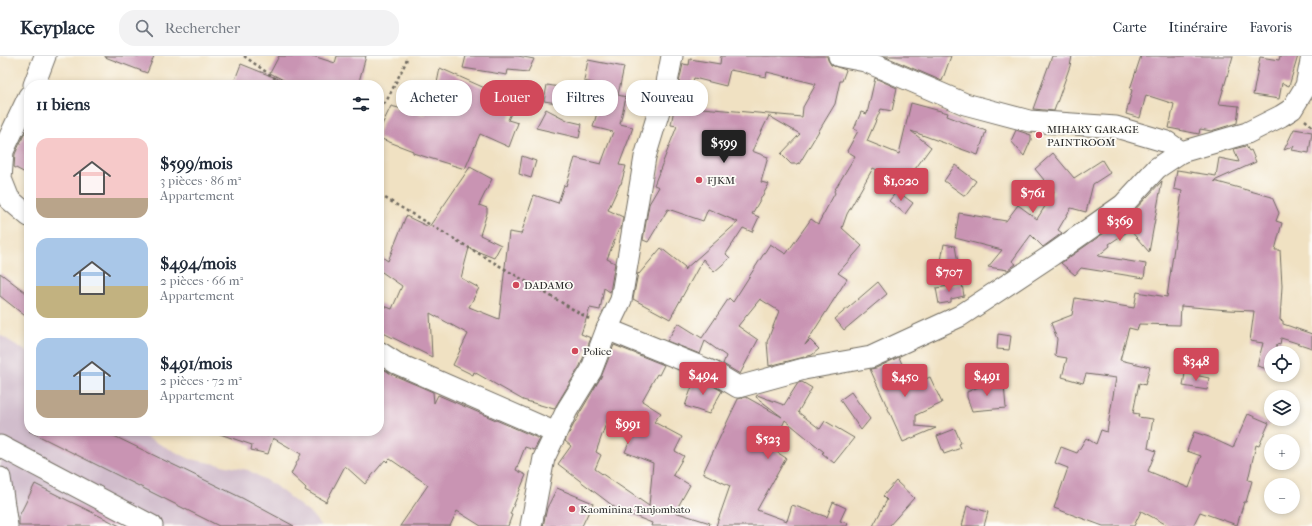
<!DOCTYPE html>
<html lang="fr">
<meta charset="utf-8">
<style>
body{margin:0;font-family:"IM FELL French Canon",serif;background:#f2f2f3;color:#1f2937;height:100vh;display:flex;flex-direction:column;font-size:15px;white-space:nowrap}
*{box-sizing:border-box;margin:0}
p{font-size:13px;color:#747a83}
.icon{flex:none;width:22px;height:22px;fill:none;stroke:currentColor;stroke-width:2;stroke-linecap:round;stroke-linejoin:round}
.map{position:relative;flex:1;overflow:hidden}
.details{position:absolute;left:24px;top:24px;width:360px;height:356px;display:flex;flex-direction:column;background:#fff;border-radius:16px;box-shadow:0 2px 6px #0003}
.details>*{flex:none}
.banner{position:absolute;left:396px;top:24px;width:380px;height:36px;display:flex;gap:8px}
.tools{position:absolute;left:1264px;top:290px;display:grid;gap:8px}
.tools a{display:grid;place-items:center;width:36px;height:36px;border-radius:50%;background:#fff;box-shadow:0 2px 6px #0003;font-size:20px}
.price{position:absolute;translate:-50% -34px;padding:0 9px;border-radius:4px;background:#d1495b;color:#fff;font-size:13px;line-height:26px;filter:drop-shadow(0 1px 2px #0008)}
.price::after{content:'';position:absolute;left:50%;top:24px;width:12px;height:9px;margin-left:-6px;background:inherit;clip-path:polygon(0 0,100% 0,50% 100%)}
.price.selected{background:#222;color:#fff}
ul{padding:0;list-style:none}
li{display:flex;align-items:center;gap:12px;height:100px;padding:0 12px}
li span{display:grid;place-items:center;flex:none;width:112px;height:80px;border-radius:12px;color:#555}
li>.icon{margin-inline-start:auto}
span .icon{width:48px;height:48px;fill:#fffc;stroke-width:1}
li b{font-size:17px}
h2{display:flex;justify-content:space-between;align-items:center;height:48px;padding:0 12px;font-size:17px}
.pill{padding:0 14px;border-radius:16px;background:#fff;box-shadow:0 2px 6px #0003;font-size:14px;line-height:36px}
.pill.selected{background:#d1495b;color:#fff}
header{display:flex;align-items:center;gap:24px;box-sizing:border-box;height:56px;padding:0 20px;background:#fff;border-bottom:1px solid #e0e1e3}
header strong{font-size:19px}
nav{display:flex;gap:22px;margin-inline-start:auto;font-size:14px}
.search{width:280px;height:36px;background:#f2f2f3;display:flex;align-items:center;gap:10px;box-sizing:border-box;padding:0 14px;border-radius:16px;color:#747a83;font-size:15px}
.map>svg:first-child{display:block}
.industrial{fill:#d1bdcc}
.building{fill:#c994b3;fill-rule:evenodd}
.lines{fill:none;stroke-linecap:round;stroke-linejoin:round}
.minor-casing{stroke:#706b60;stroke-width:23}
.path{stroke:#706b60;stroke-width:2.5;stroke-dasharray:3 3;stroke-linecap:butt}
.minor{stroke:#fff;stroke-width:21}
.poi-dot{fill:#d1495b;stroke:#fdfcf7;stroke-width:1.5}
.labels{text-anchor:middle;stroke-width:3.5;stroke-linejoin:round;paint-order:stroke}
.poi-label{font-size:11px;fill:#2b2b2b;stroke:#fdfcf7;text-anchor:start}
</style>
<header>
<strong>Keyplace</strong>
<div class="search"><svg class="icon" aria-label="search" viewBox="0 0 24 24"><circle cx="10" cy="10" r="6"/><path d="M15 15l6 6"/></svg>Rechercher</div>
<nav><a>Carte</a><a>Itinéraire</a><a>Favoris</a></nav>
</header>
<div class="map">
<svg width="1312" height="470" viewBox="0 0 1312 470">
<rect width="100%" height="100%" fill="#fdfcf7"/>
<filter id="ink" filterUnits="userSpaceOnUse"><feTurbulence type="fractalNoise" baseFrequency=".025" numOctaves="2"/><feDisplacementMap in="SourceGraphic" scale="8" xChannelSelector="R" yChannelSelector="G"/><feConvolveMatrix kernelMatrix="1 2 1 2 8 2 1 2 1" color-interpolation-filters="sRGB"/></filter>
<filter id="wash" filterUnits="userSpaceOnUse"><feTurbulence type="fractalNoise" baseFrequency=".012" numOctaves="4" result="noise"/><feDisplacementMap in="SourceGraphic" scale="16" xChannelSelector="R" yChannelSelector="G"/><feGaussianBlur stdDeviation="0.9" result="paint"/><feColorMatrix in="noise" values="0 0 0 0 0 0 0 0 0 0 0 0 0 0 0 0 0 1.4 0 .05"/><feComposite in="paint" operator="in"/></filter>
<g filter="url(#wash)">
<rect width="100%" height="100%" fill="#f0e1c2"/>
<path class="industrial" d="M0,279L29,297V375H133L190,403L248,414L274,429L312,459L321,470H8L0,466Z"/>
<g id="blocks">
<g class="building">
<path d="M105,0H154L147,17L105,1Z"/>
<path d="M279,0H313L335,7L337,0H366L358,29H293L270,17Z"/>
<path d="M466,0H518L534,3L528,16L508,14L507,19L463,12Z"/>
<path d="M721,0H827L828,4L831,9L846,14L842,25H840L835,48L799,108L798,107L797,108H791L781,98L800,78L769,60L752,95L768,101L761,126L769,128L752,158L759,161L752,176L743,172L726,198L730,202L714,216L703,203L670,263L633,243L638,217L639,218L661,192L685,211L684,214L738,166L708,153L703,165L668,153L648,186L643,184L649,148L659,131L654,129L677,70L671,69L675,47L702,52L802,61L803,51L816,28L767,16L766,21L730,14L726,30L694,22L687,43L676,40L683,8L689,9L690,3L720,8Z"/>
<path d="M884,0H951L942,25Z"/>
<path d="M1052,0H1072L1070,10L1054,55L1034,53H1033Z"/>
<path d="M1141,0H1233L1219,48L1239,50L1237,67L1211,75L1200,73L1199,78L1169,72L1174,48L1146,39L1140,62L1126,58L1132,34L1130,33Z"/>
<path d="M1280,0H1298L1289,30L1282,27L1279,43L1253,39L1260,1L1279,4Z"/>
<path d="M588,4L624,11L618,39L626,41L620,68L633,71L630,80L619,109L626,110L621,128H620L608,154L623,161L621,173H619L607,203L615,207L610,236L604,232L600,254L590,252L581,278L591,282L580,310L554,353L523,344L474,316L473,319L453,309L468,278L430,257L432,301L379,275V248L392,253L402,230L379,214V199L388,205L406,160L429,171L470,111L492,123L479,149L487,152V157L480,179L501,189L494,202L469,192L461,222L479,232L469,251L499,263L509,176L521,178L534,139L558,147L564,129L566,130L575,102L601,108L613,76L593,71L600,46H598L602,29L584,25Z"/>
<path d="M241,8L291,28V29H233Z"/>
<path d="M440,12L516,46L508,64L518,67L509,91L480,78L465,113L413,97V95L379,82V75L391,50L425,59L426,56L431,57Z"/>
<path d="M875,22L897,32L892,55L881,53L867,85L899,98L911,47L948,57L947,60L986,75L978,99L911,75L931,91L905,127L873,112L847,158L842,172L862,190L838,217L847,223L805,289L810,284L819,293L812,299L769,310L767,286L779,255L760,243L738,270L758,284L740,318L723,308L726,300L705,285L700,298L667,285L678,267L702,282L729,242L733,246L770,188L786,198L811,163L818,168L835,137L834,135L855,100L847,95L858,75L854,73L861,56L867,58Z"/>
<path d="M547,29L560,31L557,47L544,45Z"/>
<path d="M546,53L569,65L582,68L579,82L536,72Z"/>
<path d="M29,68V119L14,111L15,98Z"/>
<path d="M1294,73L1312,76L1309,97L1292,94L1294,90L1284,94Z"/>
<path d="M1016,74L1031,79V84L1024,100L1011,85Z"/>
<path d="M1246,90L1249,95L1251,94L1256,106L1214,125L1272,141L1279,157L1276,165L1282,167L1275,194H1280L1282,230L1280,264L1283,265V268L1312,278V292L1281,282L1280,289L1277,288L1275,297H1271V314L1257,310L1263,287L1250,285L1254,255L1228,254L1181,250L1180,269L1139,268L1137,274L1129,272L1120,304L1150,311L1145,329L1139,327L1133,357L1139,358L1138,361L1153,363L1148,392L1156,395L1148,415L1189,432L1201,400L1187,395L1194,376L1209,381L1233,392L1248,358L1269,367L1259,390L1256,389L1248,424L1252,425L1246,446H1244L1237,469L1200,456L1193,470H1169L1141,455L1134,470H1103L1054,452L1068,412L1055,407L1061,391L1077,397L1086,382L1096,388L1101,374L1107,376L1116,322L1086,318L1083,327L1062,321L1067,302L1055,300L1057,283L1051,267L1072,259L1075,242L1134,252L1137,236L1167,241L1182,135L1174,133L1177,114L1216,120L1219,102L1239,106L1234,93Z"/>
<path d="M1053,97L1074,122L1102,104L1110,117L1093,128L1086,156L1071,152L1058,174L1062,177L1043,191L1031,179L1012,205L1016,208L1008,214L988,211L1002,194L955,182L959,157L1006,165L1018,149L1037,163L1054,136L1035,113Z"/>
<path d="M522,100L536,105L531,122L519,118Z"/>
<path d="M955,109L976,125L965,140L944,125Z"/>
<path d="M1162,125L1149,196L1130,174L1109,188L1110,190L1098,200L1146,208L1144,222L1081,212L1075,219L1061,207L1130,159Z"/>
<path d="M897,135L913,147L905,158L889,145Z"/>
<path d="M944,188L955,190L958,207L941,205Z"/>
<path d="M0,217L29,239V263L0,240Z"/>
<path d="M878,226L887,238L844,274L835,263Z"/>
<path d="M962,228L964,240L951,243V246L939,248L936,232Z"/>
<path d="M998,278L1011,280L1009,294L997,293Z"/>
<path d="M614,289L664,309L659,319L657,318L642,345L661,357L654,366L682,381L675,395L684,400L673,419L690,429L675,456L710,467L709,470H651L652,467L617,453L558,408L571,390L565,385L575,366L579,360H578L601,321ZM609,359L634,375L625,396L653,407L649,450L595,413L601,399L596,396Z"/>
<path d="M899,301L911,330L930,321L942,347L916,359V370L936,372L903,386L870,313L876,312Z"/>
<path d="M379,310L391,318L433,336L434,347L438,339L540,383L534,394L525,391L516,414L526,419L510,458L512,459L508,470H481L457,455L450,470H400L428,429L390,403L387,406L385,404L365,428L345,410L326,446L305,434L306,432L291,418L301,398L273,382L268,398L251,394L252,389L217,377V375H250L268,380L260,375H379Z"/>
<path d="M1185,317L1209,322L1207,334L1183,330Z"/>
<path d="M695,322L708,327L722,335L709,358L685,350Z"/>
<path d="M994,324L995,329H1004L1006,352L972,355L967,341V336Z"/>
<path d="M802,326L812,332L798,356L820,373L825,365L854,382L834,407L822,397L824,396L785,364L772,393L786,402L757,454L787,465L792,449L827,461L833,446L846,452L840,465L848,467L847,470H716L730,430L703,417L738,343L746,341L782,361L756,341L757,339L784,349L798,327Z"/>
<path d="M851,336L870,363L861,374L840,344Z"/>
<path d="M955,373L961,387L959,388L961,392L944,398L937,380Z"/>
<path d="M29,375H114L112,379L242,442L294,470H219Z"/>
<path d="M896,425L914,442L889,470H873L887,444L883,440Z"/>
<path d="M35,428L67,444L120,470H19V460Z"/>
<path d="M557,432L593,447L582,470H543L547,452Z"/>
<path d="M967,450L988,456L984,470H962Z"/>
</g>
</g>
</g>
<g filter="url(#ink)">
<use href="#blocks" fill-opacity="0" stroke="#706b60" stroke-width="1"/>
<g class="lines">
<g class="minor-casing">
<g id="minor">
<path d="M839,0L865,5L965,48L1029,65L1116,71L1167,86L1181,96L1247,77L1281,60L1292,53L1306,30L1312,0"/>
<path d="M34,29L45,0"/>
<path d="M29,40L3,95L1,123L9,143L29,160"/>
<path d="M607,273L713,316L738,331L804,313L871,301L960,260L1052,199L1123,149L1157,112L1181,96"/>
<path d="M379,296L396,307L556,377"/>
<path d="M0,390L152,470"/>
<path d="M0,422L7,470"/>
<path d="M531,470L544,402L567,354L591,315L607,273L621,244L645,101L666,32L672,0"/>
</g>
</g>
<g class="path">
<path d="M244,0L284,29"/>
<path d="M379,52L387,44L406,6L407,0"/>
<path d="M1305,64L1312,70"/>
<path d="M379,137L380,139L379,142"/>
<path d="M380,139L591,264"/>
</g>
<use href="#minor" class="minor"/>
</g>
</g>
<g class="poi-dot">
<circle cx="1039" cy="79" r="4"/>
<circle cx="699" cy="124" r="4"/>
<circle cx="516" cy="229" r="4"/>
<circle cx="575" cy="295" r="4"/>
<circle cx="572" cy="453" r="4"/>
</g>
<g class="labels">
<g class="poi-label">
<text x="1047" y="77">MIHARY GARAGE<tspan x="1047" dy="13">PAINTROOM</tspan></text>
<text x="707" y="128">FJKM</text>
<text x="524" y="233">DADAMO</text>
<text x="583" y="299">Police</text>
<text x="580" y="457">Kaominina Tanjombato</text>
</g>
</g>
</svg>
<div class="tools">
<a><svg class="icon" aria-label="locate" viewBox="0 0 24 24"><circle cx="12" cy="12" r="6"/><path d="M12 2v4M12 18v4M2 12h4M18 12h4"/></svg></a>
<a><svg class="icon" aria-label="layers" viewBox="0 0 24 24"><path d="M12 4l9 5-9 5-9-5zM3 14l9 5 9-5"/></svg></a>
<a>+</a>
<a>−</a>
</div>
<b class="price selected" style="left:724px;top:108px">$599</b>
<b class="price" style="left:901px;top:146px">$1,020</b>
<b class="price" style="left:1033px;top:158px">$761</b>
<b class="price" style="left:1120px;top:186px">$369</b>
<b class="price" style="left:949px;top:237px">$707</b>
<b class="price" style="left:1196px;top:326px">$348</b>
<b class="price" style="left:703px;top:340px">$494</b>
<b class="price" style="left:987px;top:341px">$491</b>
<b class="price" style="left:905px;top:342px">$450</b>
<b class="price" style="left:628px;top:389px">$991</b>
<b class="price" style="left:768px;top:404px">$523</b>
<div class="banner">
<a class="pill">Acheter</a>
<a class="pill selected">Louer</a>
<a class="pill">Filtres</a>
<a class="pill">Nouveau</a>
</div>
<section class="details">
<h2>11 biens<svg class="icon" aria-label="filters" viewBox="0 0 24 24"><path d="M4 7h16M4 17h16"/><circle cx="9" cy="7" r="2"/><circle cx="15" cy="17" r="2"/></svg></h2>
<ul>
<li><span style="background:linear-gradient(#f6c9c9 75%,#b9a48a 0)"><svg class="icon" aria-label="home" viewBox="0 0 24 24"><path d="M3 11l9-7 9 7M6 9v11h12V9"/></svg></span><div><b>$599/mois</b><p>3 pièces · 86 m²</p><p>Appartement</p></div></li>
<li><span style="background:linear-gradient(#a9c7e8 60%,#c2b280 0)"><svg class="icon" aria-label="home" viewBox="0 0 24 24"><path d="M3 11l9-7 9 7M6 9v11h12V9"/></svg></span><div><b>$494/mois</b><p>2 pièces · 66 m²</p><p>Appartement</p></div></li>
<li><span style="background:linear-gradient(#a9c7e8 65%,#b9a48a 0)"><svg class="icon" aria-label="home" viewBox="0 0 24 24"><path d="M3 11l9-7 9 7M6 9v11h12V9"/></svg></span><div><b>$491/mois</b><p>2 pièces · 72 m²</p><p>Appartement</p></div></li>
</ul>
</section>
</div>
